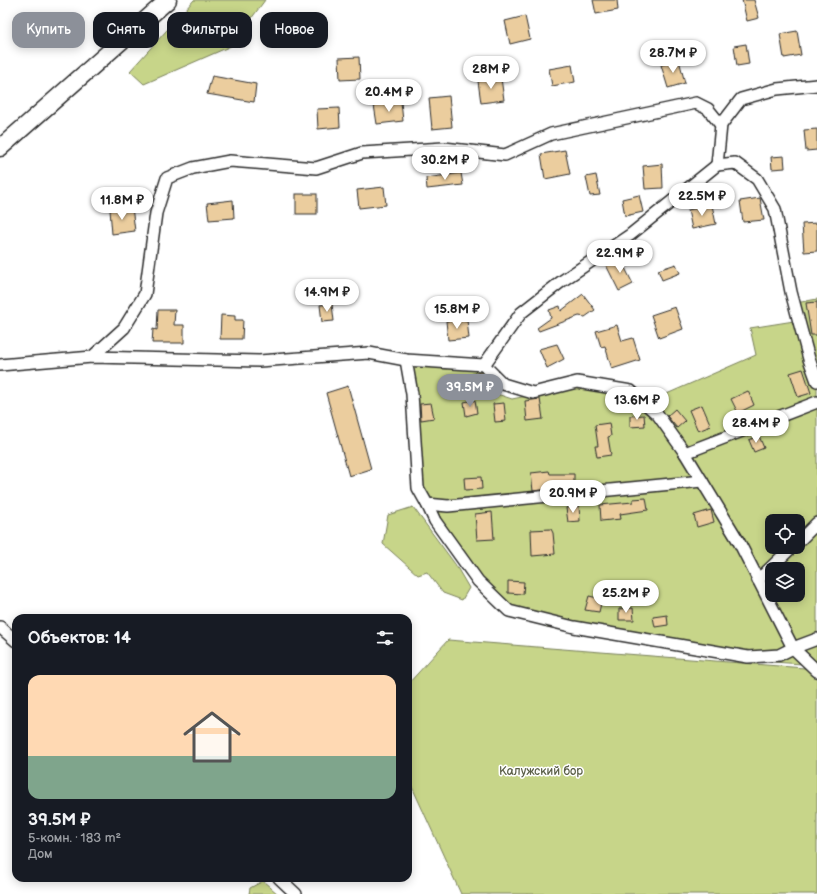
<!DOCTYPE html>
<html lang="ru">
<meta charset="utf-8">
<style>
body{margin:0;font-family:"Balsamiq Sans",sans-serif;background:#242831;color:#f1f3f6;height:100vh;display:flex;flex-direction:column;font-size:15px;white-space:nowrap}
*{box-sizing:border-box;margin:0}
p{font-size:13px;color:#9ea1a6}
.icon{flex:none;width:22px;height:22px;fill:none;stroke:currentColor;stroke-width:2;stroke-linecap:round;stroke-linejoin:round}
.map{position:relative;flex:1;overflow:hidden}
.drawer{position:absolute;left:12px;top:614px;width:400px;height:268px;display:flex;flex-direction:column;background:#171b24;border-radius:12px;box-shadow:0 2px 10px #0003}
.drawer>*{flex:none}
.hud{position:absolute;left:12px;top:12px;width:400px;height:36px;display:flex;gap:8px}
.fabs{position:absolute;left:765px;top:514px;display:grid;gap:8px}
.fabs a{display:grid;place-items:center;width:40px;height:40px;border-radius:8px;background:#171b24;box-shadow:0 2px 10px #0003;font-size:20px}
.price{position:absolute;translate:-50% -34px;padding:0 9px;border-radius:14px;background:#fff;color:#222;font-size:13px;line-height:26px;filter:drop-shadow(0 1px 2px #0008)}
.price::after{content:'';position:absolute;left:50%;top:24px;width:12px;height:9px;margin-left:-6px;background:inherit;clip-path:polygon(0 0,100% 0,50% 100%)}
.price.current{background:#8c9099;color:#fff}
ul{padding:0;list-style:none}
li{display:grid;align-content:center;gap:8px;height:212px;padding:0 16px}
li+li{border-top:1px solid #363941}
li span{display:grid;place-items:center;height:124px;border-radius:12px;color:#555}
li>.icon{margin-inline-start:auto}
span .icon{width:72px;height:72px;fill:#fffc;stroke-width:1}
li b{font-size:17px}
h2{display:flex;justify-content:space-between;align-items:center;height:48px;padding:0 16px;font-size:17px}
.tag{padding:0 14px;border-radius:12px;background:#171b24;box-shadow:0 2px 10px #0003;font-size:14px;line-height:36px}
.tag.current{background:#8c9099;color:#fff}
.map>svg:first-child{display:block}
.green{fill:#c7d589;stroke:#79805a;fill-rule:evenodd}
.building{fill:#ebcd9e;stroke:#2b2b2b}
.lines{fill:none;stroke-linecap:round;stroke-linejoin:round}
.minor-casing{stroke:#2b2b2b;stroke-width:14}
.secondary-casing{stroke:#2b2b2b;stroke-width:19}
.minor{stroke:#fff;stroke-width:11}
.secondary{stroke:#fff;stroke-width:16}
.labels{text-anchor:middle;stroke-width:3;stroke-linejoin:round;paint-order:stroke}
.park-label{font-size:12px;fill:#5a5e47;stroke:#fff}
</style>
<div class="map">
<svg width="817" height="894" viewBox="0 0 817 894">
<rect width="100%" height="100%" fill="#fff"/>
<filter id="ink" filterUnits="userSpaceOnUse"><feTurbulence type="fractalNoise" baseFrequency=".025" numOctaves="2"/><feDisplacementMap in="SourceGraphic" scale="8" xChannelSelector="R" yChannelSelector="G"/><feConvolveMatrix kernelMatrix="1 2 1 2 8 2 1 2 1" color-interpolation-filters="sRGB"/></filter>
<g filter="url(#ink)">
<g class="green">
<path d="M194,0H265L231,46L144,84L130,71Z"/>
<path d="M817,299V665L773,662L547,627L496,606L422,509L412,366L485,371L491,392L512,399L575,386L646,403L756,355L750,328L794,321L791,304ZM772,521H798V547H772ZM772,569H798V595H772Z"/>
<path d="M413,507L455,564L469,588L462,600L443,593L427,572L418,575L383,544L388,515Z"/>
<path d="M448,640L817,669V894H461L408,778V684Z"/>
<path d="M263,881L278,894H249L250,888Z"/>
</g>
<g class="building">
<path d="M593,0H617L618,10L596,14Z"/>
<path d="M742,0H754L759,18L747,21Z"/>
<path d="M525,16L530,39L510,44L505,21Z"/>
<path d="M797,31L801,55L784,58L780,34Z"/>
<path d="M746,44L749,64L737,66L734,46Z"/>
<path d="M359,57L360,79L340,80L339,58Z"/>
<path d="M679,60L685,83L668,88L661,65Z"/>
<path d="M572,65L575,82L552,86L549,69Z"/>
<path d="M212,76L256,84L254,102L207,94Z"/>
<path d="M501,78L504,100L481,103L478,81Z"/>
<path d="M449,96L452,127L432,129L429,98Z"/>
<path d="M401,102L403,121L377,124L374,105Z"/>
<path d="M339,108L340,127L318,129L317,109Z"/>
<path d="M817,129V150L806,151L804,130Z"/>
<path d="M565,150L570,174L545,179L541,154Z"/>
<path d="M784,156L785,168L772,169L771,157Z"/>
<path d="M662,164L663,188L645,189L643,166Z"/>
<path d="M461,173L463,185L427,189L426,178Z"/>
<path d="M596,175L600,195L590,196L586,177Z"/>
<path d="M384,187L386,205L359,208L357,190Z"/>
<rect x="296" y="194" width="21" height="20"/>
<path d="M639,195L643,212L625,216L622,199Z"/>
<path d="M760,198L764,220L743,222L740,201Z"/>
<path d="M233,200L234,218L209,220L207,203Z"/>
<path d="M712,205L716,224L692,229L688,210Z"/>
<path d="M132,207L135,231L112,234L110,210Z"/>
<path d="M817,223V251L804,252L802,224Z"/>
<path d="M620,258L633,284L619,291L606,265Z"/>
<path d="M676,264L680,273L662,280L658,270Z"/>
<path d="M346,286L347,300L333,302L332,288Z"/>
<path d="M583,294L595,310L585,317L579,316L539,331L537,328L551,318L549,310L560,306L561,311Z"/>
<path d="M817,302V335H811L806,303Z"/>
<path d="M332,304L334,321L322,322L320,305Z"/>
<path d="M675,307L683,329L659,338L651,315Z"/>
<path d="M158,310H175L174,325H184V343H152L153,329L157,330Z"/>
<path d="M221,315L235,316V320H243L242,339H220Z"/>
<path d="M467,320L469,338L448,340L446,321Z"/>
<path d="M617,325L622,341L633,338L640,360L612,369L605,346L601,347L596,331Z"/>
<path d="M557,344L564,359L547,368L539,349Z"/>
<path d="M803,369L811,393L798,397L790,373Z"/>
<path d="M481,372L484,384L474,386L472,374Z"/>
<path d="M348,386L371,469L349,476L326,393Z"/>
<path d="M748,391L754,405L738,413L731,399Z"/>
<path d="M540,399L543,419L527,421L525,401Z"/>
<path d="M475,400L477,413L466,416L464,402Z"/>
<path d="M431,403L434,418L421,420L420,404Z"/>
<path d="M504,403L506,421L495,422L493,404Z"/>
<path d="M702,405L711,426L698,431L689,410Z"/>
<path d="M675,409L685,421L677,428L667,416Z"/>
<path d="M644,415L645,426L630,427V416Z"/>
<path d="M609,423L611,436L608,437L611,455L597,457L595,446H598L595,425Z"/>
<path d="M759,436L764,448L754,452L749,440Z"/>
<path d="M549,471L550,474H574V487H551L552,489L533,491L531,473Z"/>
<path d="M481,477L482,489L465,490L464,478Z"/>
<path d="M646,498L648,510L620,514L621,519L601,521L600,505L633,502V499Z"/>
<path d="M579,506L580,521L568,522L566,508Z"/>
<path d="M711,510L714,522L697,527L694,515Z"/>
<path d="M492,512L494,539L477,540L475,514Z"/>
<path d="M551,529L553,533L555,554L532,556L531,530Z"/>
<path d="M508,581L524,582L523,594L508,593Z"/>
<path d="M589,596L602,599L599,612L585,610Z"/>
<path d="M633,608L634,620H619V609Z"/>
<path d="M667,615L668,625L655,627L653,617Z"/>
</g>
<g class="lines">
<g class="minor-casing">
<g id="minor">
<path d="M717,165L721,125L741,99L777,89L817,85"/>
<path d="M92,357L124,328L145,294L156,213L167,178L193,168L230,161L316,168L362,153L444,148L505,155L551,134L696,103L708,109L721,125"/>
<path d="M406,360L412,394L418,488L427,504L448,506L702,481"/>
<path d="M0,365L92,357L259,361L369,353L406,360L484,365L503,384L533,393L577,382L631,391L658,415L685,453L739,542L793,648L817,639"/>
<path d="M484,365L521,313L562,281L630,235L717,165L735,163L757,179L775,209L791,292L809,359L817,381"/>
<path d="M685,453L817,402"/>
<path d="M427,504L435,521L478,581L509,611L574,627L748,657L779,655L793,648L817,671"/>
<path d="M798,542L817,523"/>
<path d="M758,580L792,547"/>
<path d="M0,627L16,641"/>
<path d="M279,878L296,894"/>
</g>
</g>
<g class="secondary-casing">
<path id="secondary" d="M0,148L168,0"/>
</g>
<use href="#minor" class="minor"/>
<use href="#secondary" class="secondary"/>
</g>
</g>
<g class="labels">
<g class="park-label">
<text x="541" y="775">Калужский бор</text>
</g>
</g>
</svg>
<div class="fabs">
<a><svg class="icon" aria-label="locate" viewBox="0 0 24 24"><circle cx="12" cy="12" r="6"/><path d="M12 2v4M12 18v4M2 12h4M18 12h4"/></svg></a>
<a><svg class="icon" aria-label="layers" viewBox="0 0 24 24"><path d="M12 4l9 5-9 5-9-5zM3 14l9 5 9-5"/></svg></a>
</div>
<b class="price" style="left:673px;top:74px">28.7M ₽</b>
<b class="price" style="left:491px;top:90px">28M ₽</b>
<b class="price" style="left:389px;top:113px">20.4M ₽</b>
<b class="price" style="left:445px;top:181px">30.2M ₽</b>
<b class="price" style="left:702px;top:217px">22.5M ₽</b>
<b class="price" style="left:122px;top:221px">11.8M ₽</b>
<b class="price" style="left:620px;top:274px">22.9M ₽</b>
<b class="price" style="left:327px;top:313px">14.9M ₽</b>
<b class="price" style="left:457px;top:330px">15.8M ₽</b>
<b class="price current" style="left:470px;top:408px">39.5M ₽</b>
<b class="price" style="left:637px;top:421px">13.6M ₽</b>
<b class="price" style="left:756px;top:444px">28.4M ₽</b>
<b class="price" style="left:573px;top:514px">20.9M ₽</b>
<b class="price" style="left:626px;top:614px">25.2M ₽</b>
<div class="hud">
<a class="tag current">Купить</a>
<a class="tag">Снять</a>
<a class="tag">Фильтры</a>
<a class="tag">Новое</a>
</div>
<section class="drawer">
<h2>Объектов: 14<svg class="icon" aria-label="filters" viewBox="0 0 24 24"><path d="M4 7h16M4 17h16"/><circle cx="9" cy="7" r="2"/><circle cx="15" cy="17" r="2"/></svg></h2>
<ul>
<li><span style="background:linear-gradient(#ffd9b3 65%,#7fa58c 0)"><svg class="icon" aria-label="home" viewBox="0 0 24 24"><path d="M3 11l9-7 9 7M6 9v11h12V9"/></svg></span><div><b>39.5M ₽</b><p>5-комн. · 183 m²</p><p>Дом</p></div></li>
</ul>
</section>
</div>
